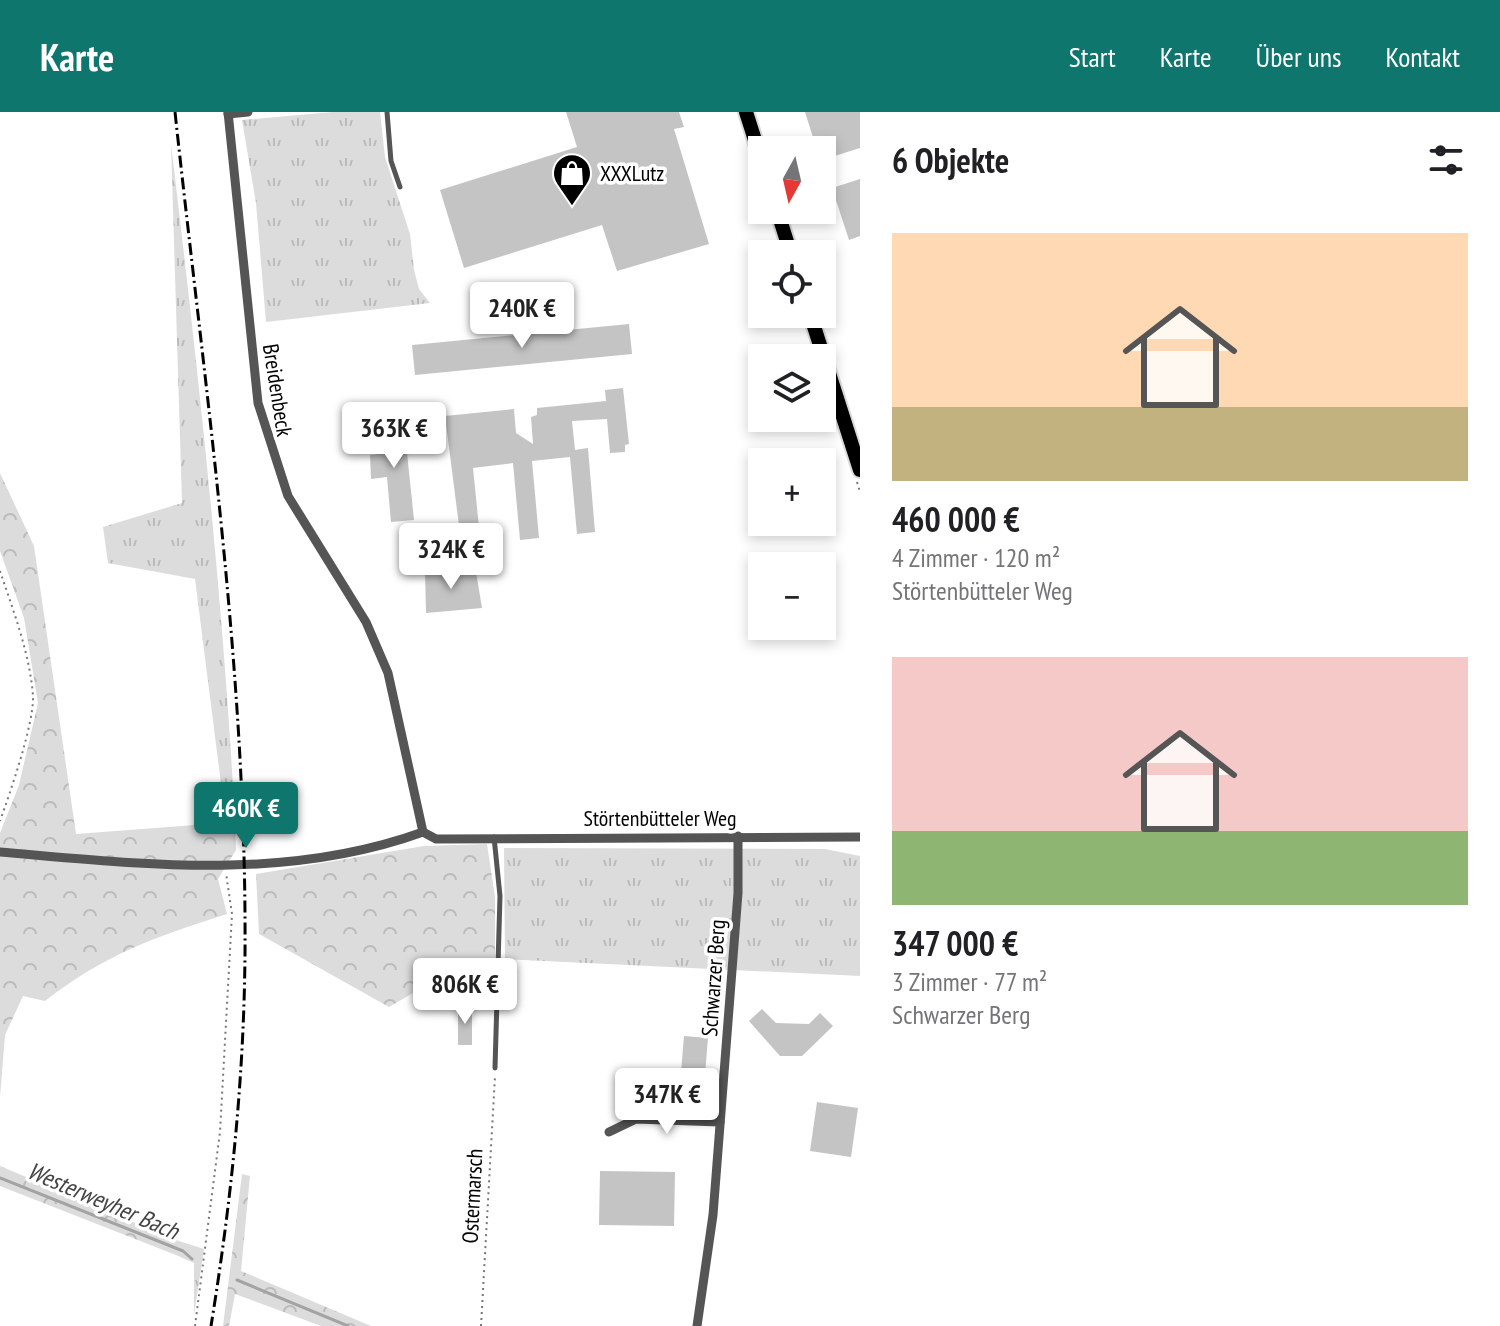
<!DOCTYPE html>
<html lang="de">
<meta charset="utf-8">
<style>
body{margin:0;font-family:"PT Sans Narrow",sans-serif;background:#f6f6f6;color:#202124;height:100vh;display:flex;flex-direction:column;font-size:30px;white-space:nowrap}
*{box-sizing:border-box;margin:0}
p{font-size:26px;color:#757577}
.icon{flex:none;width:44px;height:44px;fill:none;stroke:currentColor;stroke-width:2;stroke-linecap:round;stroke-linejoin:round}
.map{position:relative;flex:1;overflow:hidden}
.panel{display:flex;flex-direction:column;background:#fff;width:640px}
.panel>*{flex:none}
.needle{width:52px;rotate:188deg}
.controls{position:absolute;left:748px;top:24px;display:grid;gap:16px}
.controls a{display:grid;place-items:center;width:88px;height:88px;border-radius:0px;background:#fff;box-shadow:0 4px 12px #0003;font-size:40px}
.price{position:absolute;translate:-50% -68px;padding:0 18px;border-radius:8px;background:#fff;color:#222;font-size:26px;line-height:52px;filter:drop-shadow(0 2px 4px #0008)}
.price::after{content:'';position:absolute;left:50%;top:48px;width:24px;height:18px;margin-left:-12px;background:inherit;clip-path:polygon(0 0,100% 0,50% 100%)}
.price.active{background:#0f766e;color:#fff}
ul{padding:0;list-style:none}
li{display:grid;align-content:center;gap:16px;height:424px;padding:0 32px}
li span{display:grid;place-items:center;height:248px;border-radius:0px;color:#555}
li>.icon{margin-inline-start:auto}
span .icon{width:144px;height:144px;fill:#fffc;stroke-width:1}
li b{font-size:34px}
h2{display:flex;justify-content:space-between;align-items:center;height:96px;padding:0 32px;font-size:34px}
header{display:flex;align-items:center;gap:48px;box-sizing:border-box;height:112px;padding:0 40px;background:#0f766e;color:#fff}
header strong{font-size:38px}
nav{display:flex;gap:44px;margin-inline-start:auto;font-size:28px}
main{display:flex;flex:1;min-height:0}
.map>svg:first-child{display:block}
.grass{fill:url(#grass-tufts)}
.forest{fill:url(#forest-crowns)}
.lines{fill:none;stroke-linecap:round;stroke-linejoin:round}
.stream{stroke:#a3a3a3;stroke-width:3}
.building{fill:#c4c4c4}
.primary-casing{stroke:#dbdbdb;stroke-width:18}
.path{stroke:#777;stroke-width:2;stroke-dasharray:2 4;stroke-linecap:butt}
.lane{stroke:#555;stroke-width:5}
.street{stroke:#555;stroke-width:9}
.primary{stroke:#000;stroke-width:14}
.rail{stroke:#000;stroke-width:3;stroke-dasharray:12 4 2 4;stroke-linecap:butt}
.labels{text-anchor:middle;stroke-width:7;stroke-linejoin:round;paint-order:stroke}
.poi-label{font-size:22px;fill:#000;stroke:#fff;text-anchor:start}
.street-label{font-size:22px;fill:#000;stroke:#fff}
.water-label{font-size:24px;font-style:italic;fill:#444;stroke:#fff}
</style>
<header>
<strong>Karte</strong>
<nav><a>Start</a><a>Karte</a><a>Über uns</a><a>Kontakt</a></nav>
</header>
<main>
<div class="map">
<svg width="860" height="1214" viewBox="0 0 860 1214">
<defs>
<pattern id="grass-tufts" width="24" height="20" patternUnits="userSpaceOnUse" patternTransform="scale(2)"><rect width="24" height="20" fill="#dcdcdc"/><path d="M3 7l-1-3M5 7V3M7 7l1-3M15 17l-1-3M17 17v-4M19 17l1-3" fill="none" stroke="#bbb"/></pattern>
<pattern id="forest-crowns" width="20" height="18" patternUnits="userSpaceOnUse" patternTransform="scale(2)"><rect width="20" height="18" fill="#dcdcdc"/><path d="M2 6a3 3 0 1 1 6 0M12 15a3 3 0 1 1 6 0" fill="none" stroke="#bbb"/></pattern>
</defs>
<rect width="100%" height="100%" fill="#fff"/>
<g class="grass">
<path d="M333,0H380L385,45L410,122L414,158L419,177L430,191L266,210L256,91L242,8Z"/>
<path d="M171,32C198,257 223,483 235,710L226,711L195,467L108,451L103,415L182,391Z"/>
<path d="M504,736L825,737L860,744V864L505,847Z"/>
<path d="M176,1128L204,1137L194,1203V1151L176,1143Z"/>
</g>
<g class="forest">
<path d="M0,361L34,434L76,722L235,710L236,738L218,767L227,802C155,825 105,842 45,889L23,884L5,923L0,985V721L19,673L38,591L24,506L0,439Z"/>
<path d="M487,732L495,785V869L432,870L389,895L259,822L256,762L424,734Z"/>
<path d="M0,1054L176,1128V1143L0,1074Z"/>
<path d="M242,1062L250,1064L241,1159L371,1214H321L235,1182L229,1214H223Z"/>
</g>
<g class="lines">
<g class="stream">
<path d="M0,1066L183,1139L192,1147"/>
<path d="M237,1168L348,1214"/>
</g>
</g>
<g class="building">
<path d="M566,0H679L684,15L674,17L709,132L617,159L602,113L464,156L440,78L577,35Z"/>
<path d="M805,0H860V36L822,48V38H817Z"/>
<path d="M860,67V124L849,128L832,76Z"/>
<path d="M629,212L632,242L415,263L412,233Z"/>
<path d="M623,276L629,332L625,333V340L610,341L607,307L572,309L575,338L588,336L595,420L577,422L570,345L532,349L539,426L520,428L513,351L473,356L481,435L462,437L445,304L514,297L516,321L533,332L531,305L537,303V296L606,289L605,278Z"/>
<path d="M404,312L414,408L391,410L387,365L371,367L370,343L378,342L375,314Z"/>
<path d="M461,455L462,461L476,460L482,496L426,501L425,459Z"/>
<rect x="458" y="896" width="14" height="37"/>
<path d="M762,897L776,911L809,912L820,901L833,914L802,944H780L749,909Z"/>
<path d="M684,924L708,926L704,974L680,972Z"/>
<path d="M817,990L858,996L851,1045L810,1039Z"/>
<path d="M600,1059L675,1060L674,1114L599,1113Z"/>
</g>
<g class="lines">
<g class="primary-casing">
<g id="primary">
<path d="M746,0L762,50"/>
<path d="M777,98L791,142"/>
<path d="M810,202L860,358"/>
</g>
</g>
<g class="path">
<path d="M755,59L762,85"/>
<path d="M857,370L860,380"/>
<path d="M0,459C13,498 30,542 33,584C34,612 10,681 0,709"/>
<path d="M195,1214L220,1020L232,802L226,761"/>
<path d="M481,1214L495,964"/>
</g>
<g class="lane">
<path d="M387,0L391,49L400,75"/>
<path d="M494,725L500,784L495,956"/>
</g>
<g class="street">
<path d="M228,0L258,291L288,384L366,510L388,561L423,720"/>
<path d="M228,2L248,0"/>
<path d="M0,740C142,752 285,770 423,720L436,727L860,725"/>
<path d="M609,1020L636,1007L720,1010"/>
<path d="M697,1214L713,1103L738,781V724"/>
</g>
<use href="#primary" class="primary"/>
<path class="rail" d="M175,0C205,279 247,561 245,842C244,967 231,1091 211,1214"/>
</g>
<defs>
<g id="shop-pin" transform="scale(2)"><path d="M0 17L-7.5 6A9.5 9.5 0 1 1 7.5 6Z" fill="#000" stroke="#fff"/><path d="M-5-2.5h2.3a2.7 3.5 0 0 1 5.4 0H5L5.5 6h-11ZM-1.5-2.5h3a1.5 2.3 0 0 0-3 0Z" fill="#fff"/></g>
</defs>
<g fill-rule="evenodd">
<use href="#shop-pin" x="572" y="61"/>
</g>
<g class="labels">
<g class="poi-label">
<text x="600" y="69">XXXLutz</text>
</g>
<g class="street-label">
<text transform="translate(278 278) rotate(81)" y="8">Breidenbeck</text>
<text x="660" y="714">Störtenbütteler Weg</text>
<text transform="translate(713 866) rotate(-86)" y="8">Schwarzer Berg</text>
<text transform="translate(472 1084) rotate(-87)" y="8">Ostermarsch</text>
</g>
<g class="water-label">
<text transform="translate(103 1089) rotate(23)" y="8">Westerweyher Bach</text>
</g>
</g>
</svg>
<div class="controls">
<a><svg class="needle" viewBox="-14 -14 28 28"><path d="M0-13l5 13h-10z" fill="#e53935"/><path d="M0 13l5-13h-10z" fill="#757577"/></svg></a>
<a><svg class="icon" aria-label="locate" viewBox="0 0 24 24"><circle cx="12" cy="12" r="6"/><path d="M12 2v4M12 18v4M2 12h4M18 12h4"/></svg></a>
<a><svg class="icon" aria-label="layers" viewBox="0 0 24 24"><path d="M12 4l9 5-9 5-9-5zM3 14l9 5 9-5"/></svg></a>
<a>+</a>
<a>−</a>
</div>
<b class="price" style="left:522px;top:238px">240K €</b>
<b class="price" style="left:394px;top:358px">363K €</b>
<b class="price" style="left:451px;top:479px">324K €</b>
<b class="price active" style="left:246px;top:738px">460K €</b>
<b class="price" style="left:465px;top:914px">806K €</b>
<b class="price" style="left:667px;top:1024px">347K €</b>
</div>
<section class="panel">
<h2>6 Objekte<svg class="icon" aria-label="filters" viewBox="0 0 24 24"><path d="M4 7h16M4 17h16"/><circle cx="9" cy="7" r="2"/><circle cx="15" cy="17" r="2"/></svg></h2>
<ul>
<li><span style="background:linear-gradient(#ffd9b3 70%,#c2b280 0)"><svg class="icon" aria-label="home" viewBox="0 0 24 24"><path d="M3 11l9-7 9 7M6 9v11h12V9"/></svg></span><div><b>460 000 €</b><p>4 Zimmer · 120 m²</p><p>Störtenbütteler Weg</p></div></li>
<li><span style="background:linear-gradient(#f6c9c9 70%,#8fb573 0)"><svg class="icon" aria-label="home" viewBox="0 0 24 24"><path d="M3 11l9-7 9 7M6 9v11h12V9"/></svg></span><div><b>347 000 €</b><p>3 Zimmer · 77 m²</p><p>Schwarzer Berg</p></div></li>
</ul>
</section>
</main>
